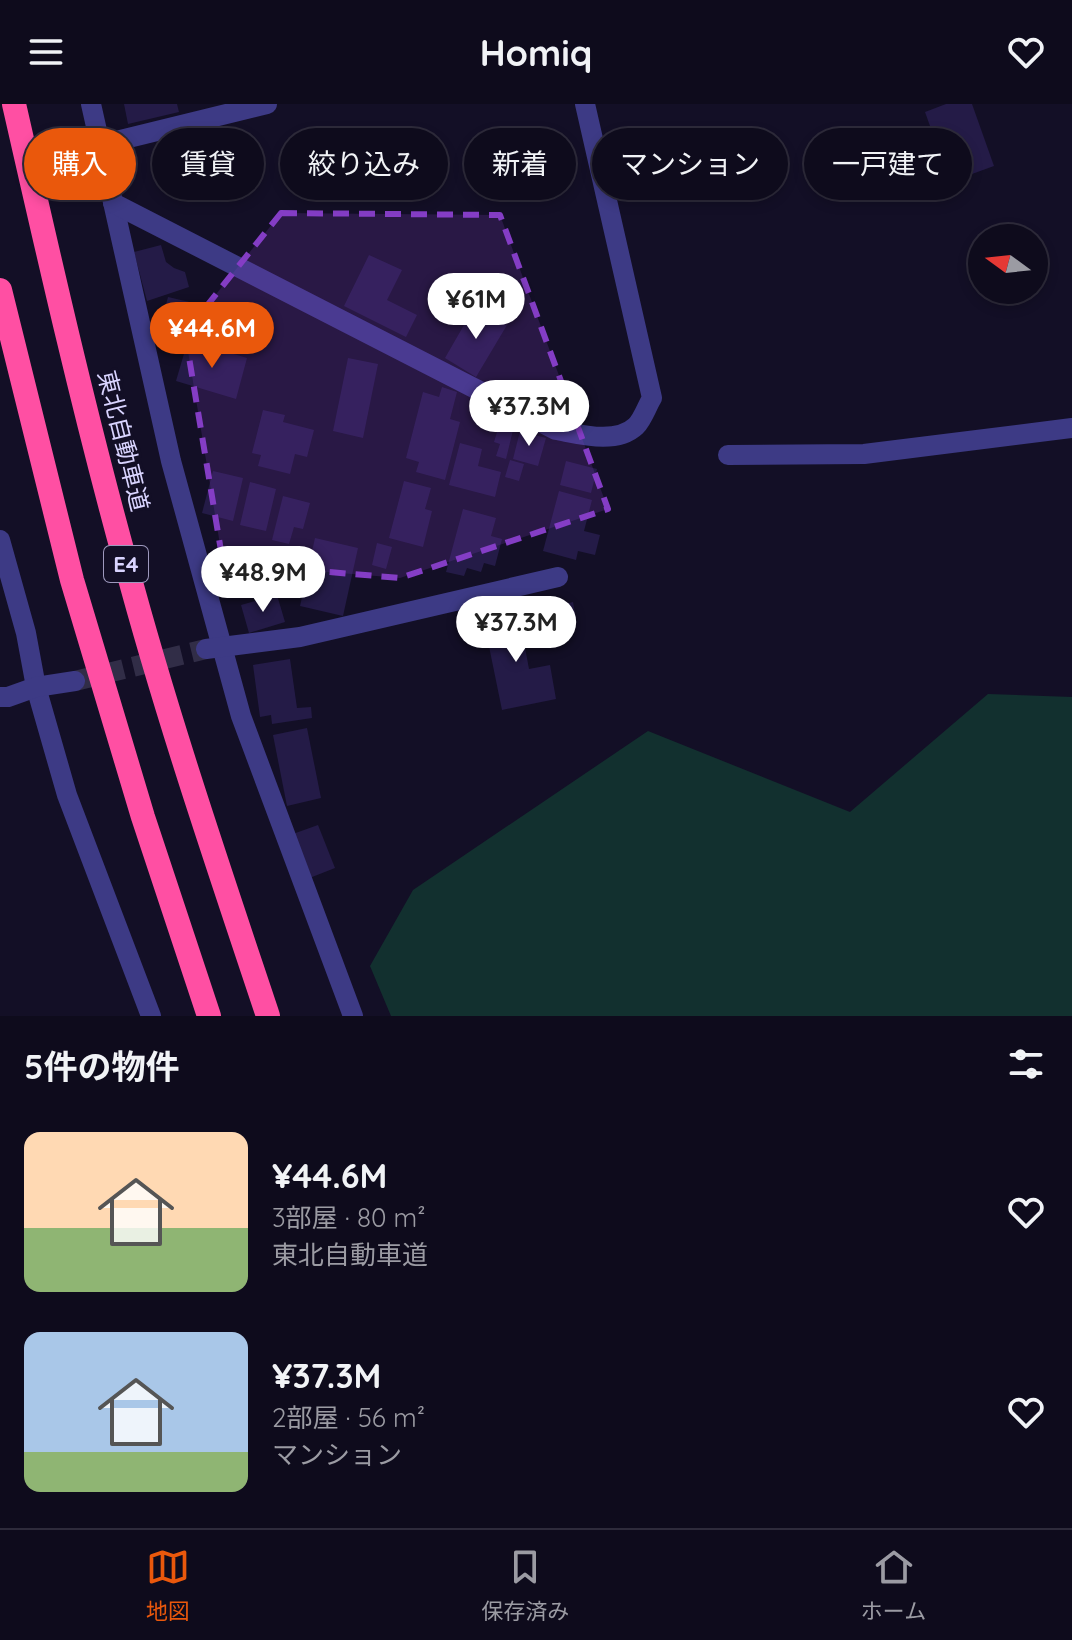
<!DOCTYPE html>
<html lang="ja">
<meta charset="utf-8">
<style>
body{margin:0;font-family:Quicksand,"Noto Sans JP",sans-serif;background:#171425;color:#f1f3f6;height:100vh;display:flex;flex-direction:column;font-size:30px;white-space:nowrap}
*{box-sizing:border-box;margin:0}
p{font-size:26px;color:#9b9ba3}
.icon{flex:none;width:44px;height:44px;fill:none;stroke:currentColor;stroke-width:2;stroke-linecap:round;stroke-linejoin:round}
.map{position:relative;height:912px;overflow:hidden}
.details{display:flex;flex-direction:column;background:#0e0b1c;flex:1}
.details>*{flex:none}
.banner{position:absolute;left:24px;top:24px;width:1024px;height:72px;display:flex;gap:16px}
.needle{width:52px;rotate:285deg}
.buttons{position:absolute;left:968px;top:120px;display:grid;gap:16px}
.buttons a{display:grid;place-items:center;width:80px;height:80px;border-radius:50%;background:#0e0b1c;box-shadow:0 4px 12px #0003,0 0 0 2px #2e2b3b;font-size:40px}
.price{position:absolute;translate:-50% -68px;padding:0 18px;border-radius:28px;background:#fff;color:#222;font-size:26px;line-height:52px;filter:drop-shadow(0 2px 4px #0008)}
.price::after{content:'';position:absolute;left:50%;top:48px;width:24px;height:18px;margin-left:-12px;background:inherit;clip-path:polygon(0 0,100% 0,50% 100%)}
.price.on{background:#ea580c;color:#fff}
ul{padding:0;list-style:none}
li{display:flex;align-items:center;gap:24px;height:200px;padding:0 24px}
li span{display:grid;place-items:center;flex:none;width:224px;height:160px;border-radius:16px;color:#555}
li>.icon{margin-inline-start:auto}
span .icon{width:96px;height:96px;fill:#fffc;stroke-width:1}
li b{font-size:34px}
h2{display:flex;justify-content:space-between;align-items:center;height:96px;padding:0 24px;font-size:34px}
.tag{padding:0 28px;border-radius:36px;background:#0e0b1c;box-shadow:0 4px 12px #0003,0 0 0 2px #2e2b3b;font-size:28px;line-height:72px}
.tag.on{background:#ea580c;color:#fff}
header{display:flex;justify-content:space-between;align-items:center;height:104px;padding:0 24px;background:#0e0b1c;font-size:36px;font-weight:700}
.tab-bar{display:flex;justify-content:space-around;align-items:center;height:112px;border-top:2px solid #2e2b3b;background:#0e0b1c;font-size:22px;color:#9b9ba3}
.tab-bar a{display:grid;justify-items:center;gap:4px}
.tab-bar .on{color:#ea580c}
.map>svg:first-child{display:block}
.green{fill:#12302f}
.building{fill:#241b47}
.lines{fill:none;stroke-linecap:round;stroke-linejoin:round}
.minor-tunnel{stroke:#312d47;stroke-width:20;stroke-dasharray:20 10;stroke-linecap:butt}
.minor{stroke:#3d3a85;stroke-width:20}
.highway{stroke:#ff4fa3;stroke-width:24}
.marked{fill:#843dc5;fill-opacity:0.2;stroke:#843dc5;stroke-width:6;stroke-dasharray:16 10;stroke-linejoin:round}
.labels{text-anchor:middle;stroke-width:6;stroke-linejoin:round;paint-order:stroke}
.shield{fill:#130f26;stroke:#9e99be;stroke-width:2}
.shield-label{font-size:22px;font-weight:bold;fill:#d9d4ff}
.street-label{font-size:24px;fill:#d9d4ff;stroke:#130f26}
</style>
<header><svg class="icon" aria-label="menu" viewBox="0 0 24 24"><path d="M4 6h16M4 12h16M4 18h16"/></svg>Homiq<svg class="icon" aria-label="heart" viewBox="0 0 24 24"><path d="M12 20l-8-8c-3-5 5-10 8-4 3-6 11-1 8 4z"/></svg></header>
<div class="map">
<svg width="1072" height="912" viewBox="0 0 1072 912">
<rect width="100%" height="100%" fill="#130f26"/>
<path class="green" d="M988,590L1072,593V912H391L370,862L413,786L648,627L850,708Z"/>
<g class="building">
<path d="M124,0H177L179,8L128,20Z"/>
<path d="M946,0H972L994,62L950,78L925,8Z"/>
<path d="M161,141L166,158L174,164L185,168L189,183L147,197L134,148Z"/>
<path d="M369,151L402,166L387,196L417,211L406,233L344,202Z"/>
<path d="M168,193L198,200L192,224L162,216Z"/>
<path d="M475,202L507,221L476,273L445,254Z"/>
<path d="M188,236L247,254L236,295L176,277Z"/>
<path d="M348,254L378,260L363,334L333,327Z"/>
<path d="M442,283L457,288L450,315L460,318L445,376L416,368L419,358L406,354L423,288L439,293Z"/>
<path d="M263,306L285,311L283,318L314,326L307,353L295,350L290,370L258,362L261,351L252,349Z"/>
<path d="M500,318L514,322L506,355L496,352L500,340L494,338Z"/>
<path d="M520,327L546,334L538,362L513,355Z"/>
<path d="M460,339L482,345L478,362L501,368L495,393L449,381Z"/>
<path d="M510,356L524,360L519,377L505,373Z"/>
<path d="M566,357L597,365L591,389L560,381Z"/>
<path d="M213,367L243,374L233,417L202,409Z"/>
<path d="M404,377L431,384L425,405L432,407L423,443L389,434Z"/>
<path d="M250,378L276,385L266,427L240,421Z"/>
<path d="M559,387L592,396L584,427L600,431L595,451L578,447L576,456L543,447Z"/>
<path d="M283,392L310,399L303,425L294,423L289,440L272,436Z"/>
<path d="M463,405L496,414L491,432L502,435L495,462L484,459L481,468L467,464L464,472L446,468Z"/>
<path d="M315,434L358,444L343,512L300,502Z"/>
<path d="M377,439L392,443L386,465L372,461Z"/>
<path d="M241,443L281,449L274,483L234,476Z"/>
<path d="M277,491L285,518L249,529L241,501Z"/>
<path d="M573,498L576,515L561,519L557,502Z"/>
<path d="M518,506L529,565L550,561L556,595L502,606L483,513Z"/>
<path d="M290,555L297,604L311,603L312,614L272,620L271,611L260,613L253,561Z"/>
<path d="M307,624L321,694L287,702L273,631Z"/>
<path d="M318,721L335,764L307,775L290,731Z"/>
</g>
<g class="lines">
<path class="minor-tunnel" d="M75,577L206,545"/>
<g class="minor">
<path d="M91,0L171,357L241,612L353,912"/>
<path d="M100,41L267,0"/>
<path d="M113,99L556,326C579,330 616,341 636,322C643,315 647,302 652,294L585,0"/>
<path d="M728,351L864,350L1072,324"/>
<path d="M0,436L26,529L36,583L67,691L151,912"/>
<path d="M206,545L300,533L558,473"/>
<path d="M0,593H8L36,583L75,577"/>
</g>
<g class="highway">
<path d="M14,0C49,154 84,308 126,460C167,613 218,762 268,912"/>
<path d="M0,186L72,476L143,713L209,912"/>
</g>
</g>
<path class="marked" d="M281,109L500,111L608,405L400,474L223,459L185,229Z"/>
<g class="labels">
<rect class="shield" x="104" y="442" width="44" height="36" rx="6"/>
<g class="shield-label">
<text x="126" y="468">E4</text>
</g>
<g class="street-label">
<text transform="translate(123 337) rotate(76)" y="8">東北自動車道</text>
</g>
</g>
</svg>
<div class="buttons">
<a><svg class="needle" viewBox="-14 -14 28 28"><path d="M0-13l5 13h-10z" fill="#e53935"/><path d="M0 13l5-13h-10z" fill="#9b9ba3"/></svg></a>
</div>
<b class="price" style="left:476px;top:237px">¥61M</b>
<b class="price on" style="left:212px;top:266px">¥44.6M</b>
<b class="price" style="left:529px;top:344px">¥37.3M</b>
<b class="price" style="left:263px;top:510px">¥48.9M</b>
<b class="price" style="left:516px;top:560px">¥37.3M</b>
<div class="banner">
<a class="tag on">購入</a>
<a class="tag">賃貸</a>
<a class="tag">絞り込み</a>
<a class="tag">新着</a>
<a class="tag">マンション</a>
<a class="tag">一戸建て</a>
</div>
</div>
<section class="details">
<h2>5件の物件<svg class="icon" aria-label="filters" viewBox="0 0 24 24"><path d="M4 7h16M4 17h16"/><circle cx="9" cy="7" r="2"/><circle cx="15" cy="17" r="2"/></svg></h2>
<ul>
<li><span style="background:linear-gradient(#ffd9b3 60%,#8fb573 0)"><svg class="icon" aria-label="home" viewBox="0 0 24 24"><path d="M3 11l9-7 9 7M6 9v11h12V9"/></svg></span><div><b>¥44.6M</b><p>3部屋 · 80 m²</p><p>東北自動車道</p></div><svg class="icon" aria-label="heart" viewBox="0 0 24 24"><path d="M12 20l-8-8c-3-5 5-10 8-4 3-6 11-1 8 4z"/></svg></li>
<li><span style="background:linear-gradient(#a9c7e8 75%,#8fb573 0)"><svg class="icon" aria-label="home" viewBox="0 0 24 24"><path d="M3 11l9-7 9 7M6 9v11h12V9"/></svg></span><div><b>¥37.3M</b><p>2部屋 · 56 m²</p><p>マンション</p></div><svg class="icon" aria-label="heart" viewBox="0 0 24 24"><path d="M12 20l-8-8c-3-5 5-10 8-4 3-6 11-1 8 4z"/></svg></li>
</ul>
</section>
<nav class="tab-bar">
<a class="on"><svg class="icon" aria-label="map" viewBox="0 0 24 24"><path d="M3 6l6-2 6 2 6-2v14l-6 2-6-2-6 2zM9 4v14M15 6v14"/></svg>地図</a>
<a><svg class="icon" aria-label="saved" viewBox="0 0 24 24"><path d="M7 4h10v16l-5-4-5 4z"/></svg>保存済み</a>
<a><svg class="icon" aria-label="home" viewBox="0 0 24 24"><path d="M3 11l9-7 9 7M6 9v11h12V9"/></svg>ホーム</a>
</nav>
